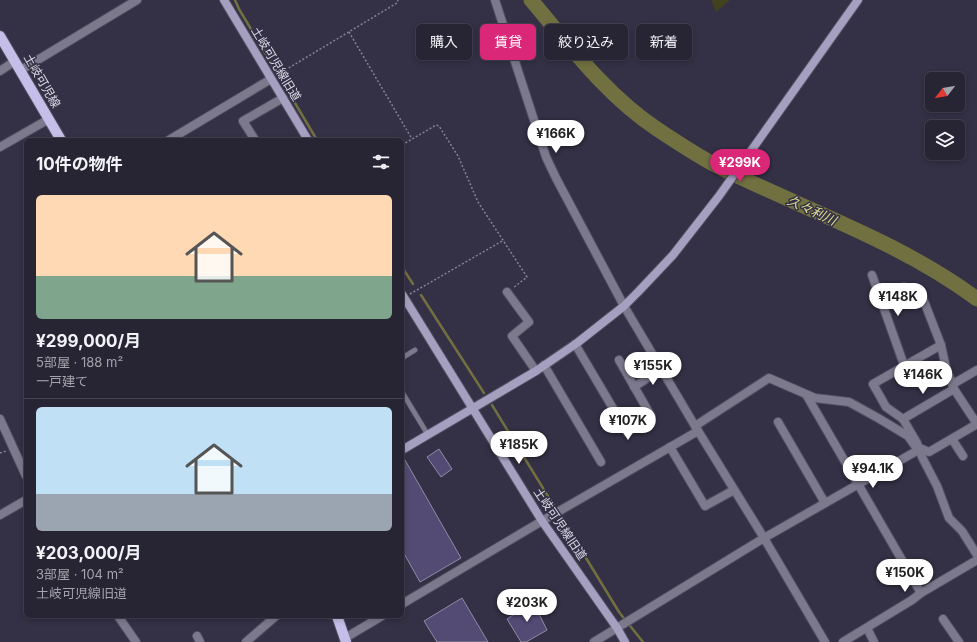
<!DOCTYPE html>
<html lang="ja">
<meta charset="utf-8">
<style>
body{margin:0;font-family:Inter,"Noto Sans JP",sans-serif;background:#2f2c3c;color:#f1f3f6;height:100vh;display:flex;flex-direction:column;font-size:15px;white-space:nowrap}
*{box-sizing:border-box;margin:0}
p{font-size:13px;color:#a4a4ac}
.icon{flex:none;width:22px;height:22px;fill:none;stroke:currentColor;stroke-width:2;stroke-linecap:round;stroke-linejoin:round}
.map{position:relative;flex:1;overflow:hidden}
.drawer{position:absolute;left:24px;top:138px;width:380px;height:480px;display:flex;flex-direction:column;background:#272434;border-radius:6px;box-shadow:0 2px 6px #0003,0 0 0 1px #43414f}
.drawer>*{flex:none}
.top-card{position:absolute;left:416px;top:24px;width:380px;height:36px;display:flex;gap:8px}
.needle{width:26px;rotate:239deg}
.fabs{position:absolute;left:925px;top:72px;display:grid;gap:8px}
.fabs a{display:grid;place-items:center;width:40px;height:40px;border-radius:6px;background:#272434;box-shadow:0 2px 6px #0003,0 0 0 1px #43414f;font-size:20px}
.price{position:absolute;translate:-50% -34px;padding:0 9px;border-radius:14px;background:#fff;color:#222;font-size:13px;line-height:26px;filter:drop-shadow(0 1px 2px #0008)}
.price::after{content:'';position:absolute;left:50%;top:24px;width:12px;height:9px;margin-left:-6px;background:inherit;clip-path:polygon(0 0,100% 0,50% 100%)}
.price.selected{background:#db2777;color:#fff}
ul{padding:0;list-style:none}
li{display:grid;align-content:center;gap:8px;height:212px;padding:0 12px}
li+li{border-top:1px solid #43414f}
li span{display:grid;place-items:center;height:124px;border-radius:6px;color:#555}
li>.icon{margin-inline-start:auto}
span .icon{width:72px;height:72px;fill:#fffc;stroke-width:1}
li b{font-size:17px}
h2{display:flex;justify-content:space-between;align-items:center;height:48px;padding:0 12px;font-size:17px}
.pill{padding:0 14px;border-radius:6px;background:#272434;box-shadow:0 2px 6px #0003,0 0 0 1px #43414f;font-size:14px;line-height:36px}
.pill.selected{background:#db2777;color:#fff}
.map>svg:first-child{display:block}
.green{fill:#424221}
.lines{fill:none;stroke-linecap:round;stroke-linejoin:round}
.stream{stroke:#707040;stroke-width:2.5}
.river{stroke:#707040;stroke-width:15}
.building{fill:#544b75;stroke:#908ca6}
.lane-casing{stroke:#524f62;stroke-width:6}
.street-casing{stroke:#524f62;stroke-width:10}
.secondary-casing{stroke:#524f62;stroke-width:10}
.primary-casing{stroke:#524f62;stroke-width:12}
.path{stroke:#868395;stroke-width:1.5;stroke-dasharray:2 2;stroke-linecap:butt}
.lane{stroke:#7c798d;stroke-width:4.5}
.street{stroke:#7c798d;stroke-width:8}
.secondary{stroke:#a6a0c0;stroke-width:8}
.primary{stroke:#c5bee8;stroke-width:10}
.labels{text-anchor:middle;stroke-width:3;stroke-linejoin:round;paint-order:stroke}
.street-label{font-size:12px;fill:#dcdae8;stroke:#343045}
.water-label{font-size:13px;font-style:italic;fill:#e0e093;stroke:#343045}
</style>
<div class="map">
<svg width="977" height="642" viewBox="0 0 977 642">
<rect width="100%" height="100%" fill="#343045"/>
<path class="green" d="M711,0H730L716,12Z"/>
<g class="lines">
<g class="stream">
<path d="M235,0L239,9L317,140"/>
<path d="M402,267L413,284"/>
<path d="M421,295L484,393"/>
<path d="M492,405L554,506"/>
<path d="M561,517L619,612L643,642"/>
</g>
<path class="river" d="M531,0C570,46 606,95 657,129C675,141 699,157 719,167C805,210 899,241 977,299"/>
</g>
<g class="building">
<path d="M439,449L452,469L441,477L427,457Z"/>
<path d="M405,460L461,558L420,582L402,550V462Z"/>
<path d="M462,598L488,642H437L424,621Z"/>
<path d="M533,602L547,630L526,642H521L507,619Z"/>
</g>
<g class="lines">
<g class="lane-casing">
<g id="lane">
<path d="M402,358L415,350"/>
<path d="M402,392L428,435"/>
</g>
</g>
<g class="street-casing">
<g id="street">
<path d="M495,0L546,157L556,178L624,306L695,426L764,538L825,642"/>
<path d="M21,70L137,0"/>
<path d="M0,71L15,61"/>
<path d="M169,140L271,79"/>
<path d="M255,140L243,121L283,98"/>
<path d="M0,147L49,119"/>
<path d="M872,275L904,365"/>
<path d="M507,292L529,322L512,336L536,371"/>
<path d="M575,344L627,432L651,416L619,360"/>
<path d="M941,345L873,384L886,407L903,419L917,443L922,457L937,486L949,518L962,531L977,555"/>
<path d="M544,365L601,462"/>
<path d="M953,384L977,370"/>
<path d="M634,387L661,369"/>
<path d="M807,396L921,593"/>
<path d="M0,419L26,476"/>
<path d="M903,419L954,389"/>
<path d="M778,422L825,503"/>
<path d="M695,426L769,378L815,398L849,402L878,418L908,436L915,446L929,452L977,424L954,389L946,368L941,345L922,296L904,287L880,295"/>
<path d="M952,439L963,456"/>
<path d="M670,447L705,506L734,490"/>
<path d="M0,515L26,500"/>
<path d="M402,604L542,521L698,431"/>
<path d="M118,616L136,642"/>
<path d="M943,619L959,642"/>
<path d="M867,628L874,642"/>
<path d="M197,636L200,642"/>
<path d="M345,638L382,616"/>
<path d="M246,642L276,616"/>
<path d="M594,642L764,538L920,449"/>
<path d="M843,642L912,600L921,593L977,560"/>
</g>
</g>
<g class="secondary-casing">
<g id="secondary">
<path d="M224,0L308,140"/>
<path d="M402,294L542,521L617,628L625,642"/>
<path d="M402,450L536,371L577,343L624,306L638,292L673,255L719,196L858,0"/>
</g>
</g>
<g class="primary-casing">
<g id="primary">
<path d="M0,36L61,140"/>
<path d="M337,616L346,642"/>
</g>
</g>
<g class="path">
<path d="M349,32L412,139"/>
<path d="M279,75L287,69L397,3L398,0"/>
<path d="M402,145L436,125L439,126L458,156L478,202L527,277L513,288"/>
<path d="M410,294L504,240"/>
<path d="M0,453L6,451"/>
</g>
<use href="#lane" class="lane"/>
<use href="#street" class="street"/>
<use href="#secondary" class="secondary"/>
<use href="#primary" class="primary"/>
</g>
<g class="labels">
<g class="street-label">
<text transform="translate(276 64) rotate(59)" y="4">土岐可児線旧道</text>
<text transform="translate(42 81) rotate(60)" y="4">土岐可児線</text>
<text transform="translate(560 524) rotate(56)" y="4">土岐可児線旧道</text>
</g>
<g class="water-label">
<text transform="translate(812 210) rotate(25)" y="5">久々利川</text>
</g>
</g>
</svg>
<div class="fabs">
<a><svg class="needle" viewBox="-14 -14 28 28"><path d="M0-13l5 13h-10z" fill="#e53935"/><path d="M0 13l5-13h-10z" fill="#a4a4ac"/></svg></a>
<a><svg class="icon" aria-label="layers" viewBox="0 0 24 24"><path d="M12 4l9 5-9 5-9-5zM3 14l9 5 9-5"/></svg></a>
</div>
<b class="price" style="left:556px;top:154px">¥166K</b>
<b class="price selected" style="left:740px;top:183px">¥299K</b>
<b class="price" style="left:898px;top:317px">¥148K</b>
<b class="price" style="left:653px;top:386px">¥155K</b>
<b class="price" style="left:923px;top:395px">¥146K</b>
<b class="price" style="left:628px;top:441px">¥107K</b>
<b class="price" style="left:519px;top:465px">¥185K</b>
<b class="price" style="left:873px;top:489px">¥94.1K</b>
<b class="price" style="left:905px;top:593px">¥150K</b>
<b class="price" style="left:527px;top:623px">¥203K</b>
<div class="top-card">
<a class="pill">購入</a>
<a class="pill selected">賃貸</a>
<a class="pill">絞り込み</a>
<a class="pill">新着</a>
</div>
<section class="drawer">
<h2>10件の物件<svg class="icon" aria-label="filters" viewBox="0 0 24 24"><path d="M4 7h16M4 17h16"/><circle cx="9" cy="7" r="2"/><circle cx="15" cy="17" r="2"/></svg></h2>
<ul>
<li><span style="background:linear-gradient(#ffd9b3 65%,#7fa58c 0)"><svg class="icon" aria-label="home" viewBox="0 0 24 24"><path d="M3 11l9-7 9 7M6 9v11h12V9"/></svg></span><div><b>¥299,000/月</b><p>5部屋 · 188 m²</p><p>一戸建て</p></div></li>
<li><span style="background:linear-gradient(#bfe0f5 70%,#9aa5b1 0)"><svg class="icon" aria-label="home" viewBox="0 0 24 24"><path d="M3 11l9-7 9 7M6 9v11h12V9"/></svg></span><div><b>¥203,000/月</b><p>3部屋 · 104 m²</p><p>土岐可児線旧道</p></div></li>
</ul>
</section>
</div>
